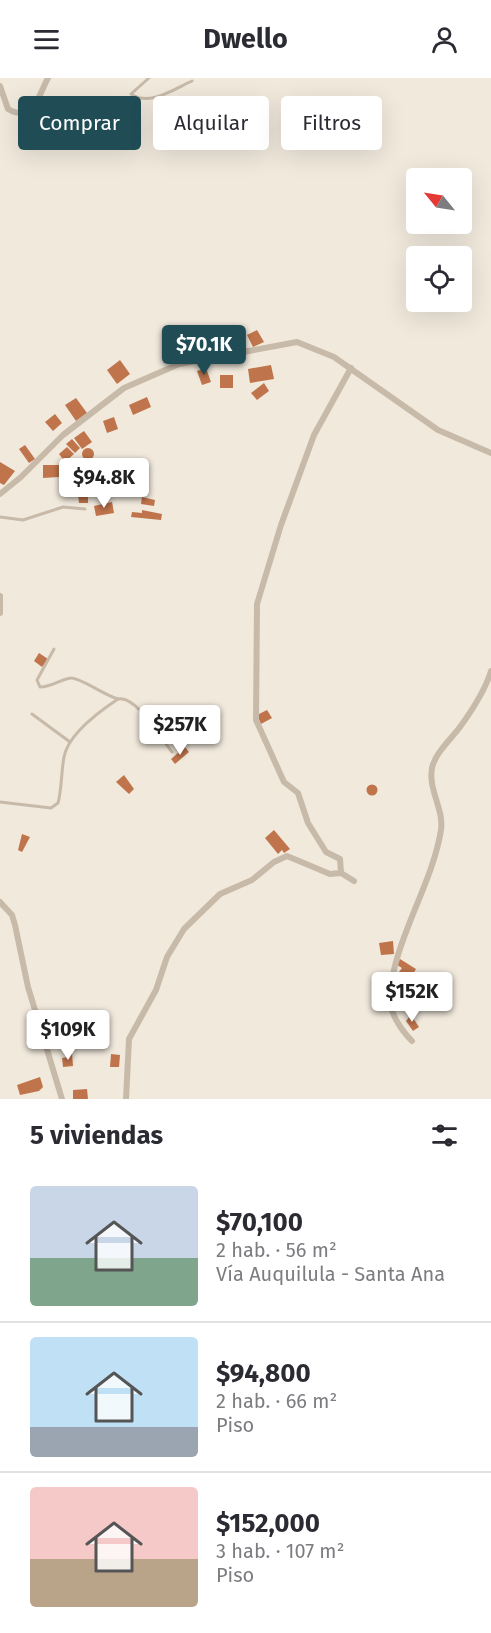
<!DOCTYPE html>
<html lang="es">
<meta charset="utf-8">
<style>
body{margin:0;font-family:"Fira Sans",sans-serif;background:#f2f2f3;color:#2b2b33;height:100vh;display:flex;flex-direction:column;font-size:22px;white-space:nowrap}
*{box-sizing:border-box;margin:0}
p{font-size:20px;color:#7c7c81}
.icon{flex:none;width:33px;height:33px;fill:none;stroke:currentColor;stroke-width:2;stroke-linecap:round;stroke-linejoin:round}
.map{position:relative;height:1021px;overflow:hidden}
.panel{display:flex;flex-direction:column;background:#fff;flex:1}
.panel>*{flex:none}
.guide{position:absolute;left:18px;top:18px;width:456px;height:54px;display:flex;gap:12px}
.needle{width:39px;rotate:300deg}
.controls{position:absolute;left:406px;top:90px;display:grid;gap:12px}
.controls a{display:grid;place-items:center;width:66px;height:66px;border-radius:6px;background:#fff;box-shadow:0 6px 24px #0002;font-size:30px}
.price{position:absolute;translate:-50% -51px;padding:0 14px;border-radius:6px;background:#fff;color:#222;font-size:20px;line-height:39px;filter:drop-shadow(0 2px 3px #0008)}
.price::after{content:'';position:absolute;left:50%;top:36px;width:18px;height:14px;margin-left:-9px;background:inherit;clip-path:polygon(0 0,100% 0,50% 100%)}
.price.active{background:#204c55;color:#fff}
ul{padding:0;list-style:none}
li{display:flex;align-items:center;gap:18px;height:150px;padding:0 30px}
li+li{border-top:2px solid #e1e1e2}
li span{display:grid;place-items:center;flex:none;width:168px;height:120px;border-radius:6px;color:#555}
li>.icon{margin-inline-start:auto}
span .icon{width:72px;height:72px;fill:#fffc;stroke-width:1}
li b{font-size:26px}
h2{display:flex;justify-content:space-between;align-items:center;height:72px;padding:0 30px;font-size:26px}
.pill{padding:0 21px;border-radius:6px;background:#fff;box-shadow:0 6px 24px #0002;font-size:21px;line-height:54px}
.pill.active{background:#204c55;color:#fff}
header{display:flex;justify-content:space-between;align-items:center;height:78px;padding:0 30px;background:#fff;font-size:27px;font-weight:700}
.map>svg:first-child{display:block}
.building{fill:#c0744b}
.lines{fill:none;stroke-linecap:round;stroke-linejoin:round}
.service{stroke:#c8baa9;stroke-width:3}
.minor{stroke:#c8baa9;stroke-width:6}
</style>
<header><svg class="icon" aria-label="menu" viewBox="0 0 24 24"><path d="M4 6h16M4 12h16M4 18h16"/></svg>Dwello<svg class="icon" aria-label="person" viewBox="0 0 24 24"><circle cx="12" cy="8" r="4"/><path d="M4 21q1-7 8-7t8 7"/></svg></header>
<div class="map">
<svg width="491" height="1021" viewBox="0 0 491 1021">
<rect width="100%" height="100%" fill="#f1e9dc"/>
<g class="building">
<path d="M257,252L264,264L253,269L247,257Z"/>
<path d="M244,258L246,271L234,273L232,260Z"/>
<path d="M200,264L209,274L201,281L192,271Z"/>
<path d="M120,282L130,296L117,306L107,292Z"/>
<path d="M271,287L274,301L250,305L248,291Z"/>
<path d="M206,290L211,304L202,307L197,293Z"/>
<rect x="220" y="297" width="13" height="13"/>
<path d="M264,305L269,313L257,322L251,315Z"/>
<path d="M147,319L151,329L133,337L129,327Z"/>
<path d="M76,320L87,335L76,343L65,327Z"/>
<path d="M55,336L62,345L53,353L45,344Z"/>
<path d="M114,339L118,351L107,355L103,343Z"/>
<path d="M84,353L92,364L82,371L74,360Z"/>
<path d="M72,361L80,370L75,375L66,366Z"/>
<path d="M25,367L35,381L29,385L19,371Z"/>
<path d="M67,369L74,376L65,384L59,376Z"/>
<circle cx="88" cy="376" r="6"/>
<path d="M0,384L15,393L4,407L0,405Z"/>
<path d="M43,387H59V399L43,400Z"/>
<path d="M78,416H88V425H79Z"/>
<path d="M142,419L155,422L154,428L141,426Z"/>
<path d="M112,424L114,435L96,438L94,428Z"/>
<path d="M142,432L162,436L161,442L131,439L132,434L142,435Z"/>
<path d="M39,575L48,581L42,589L34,583Z"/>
<path d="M267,632L272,640L261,646L257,637Z"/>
<path d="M185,669L189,674L175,686L171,681Z"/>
<path d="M124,697L134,711L129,716L116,704Z"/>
<circle cx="372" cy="712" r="5.5"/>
<path d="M274,752L290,771L284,775L282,772L278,776L265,760Z"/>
<path d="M22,756L30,759L22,774L18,772Z"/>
<path d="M393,863L394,876L381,877L379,865Z"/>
<path d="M400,881L416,891L410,901L399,894L402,890L397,887Z"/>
<path d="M411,937L419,949L413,953L406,943Z"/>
<path d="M68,975H72L73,988L63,989L62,980L69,979Z"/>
<path d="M111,976L120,977L119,989H110Z"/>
<path d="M40,999L43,1009L39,1013L20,1017L17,1007Z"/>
<path d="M87,1011L88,1021H73V1012Z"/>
</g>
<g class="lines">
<g class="service">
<path d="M149,0L131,16C149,29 174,11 192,3"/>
<path d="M0,439L23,442L63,429L85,431"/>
<path d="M54,571L37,602L40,609C52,609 61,601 71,600C79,599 106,618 118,621"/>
<path d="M32,636L70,664"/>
<path d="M0,724L51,730L58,725C62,710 61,695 64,679C68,656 100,633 118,621C136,617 161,660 172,674"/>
</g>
<g class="minor">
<path d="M0,8L8,31C34,46 38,18 48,0"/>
<path d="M0,416L21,399L63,357L124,310L179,286L297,264L334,279L438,352L491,375"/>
<path d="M0,518V535"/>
<path d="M341,795L340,781L326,774L308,745L298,715L284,704L256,642L257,526L281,447L314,357L351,290"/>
<path d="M0,824L12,837L15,847L28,909L62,1021"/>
<path d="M412,963C401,952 389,934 390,919C392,866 433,805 441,752C444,731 428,712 432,690C435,675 452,660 460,649C473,631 485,613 491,593"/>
<path d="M126,1021L129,961L156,912L167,879L184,851L220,816L252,802L274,784L287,778L330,796L341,795L354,803"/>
</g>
</g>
</svg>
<div class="controls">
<a><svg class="needle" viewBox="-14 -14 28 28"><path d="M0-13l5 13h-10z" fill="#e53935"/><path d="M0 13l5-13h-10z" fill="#7c7c81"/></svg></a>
<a><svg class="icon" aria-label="locate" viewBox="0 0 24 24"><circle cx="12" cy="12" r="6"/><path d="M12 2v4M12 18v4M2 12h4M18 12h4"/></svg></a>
</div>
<b class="price active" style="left:204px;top:298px">$70.1K</b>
<b class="price" style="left:104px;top:431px">$94.8K</b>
<b class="price" style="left:180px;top:678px">$257K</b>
<b class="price" style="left:412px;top:945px">$152K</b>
<b class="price" style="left:68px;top:983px">$109K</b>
<div class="guide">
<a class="pill active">Comprar</a>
<a class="pill">Alquilar</a>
<a class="pill">Filtros</a>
</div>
</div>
<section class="panel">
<h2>5 viviendas<svg class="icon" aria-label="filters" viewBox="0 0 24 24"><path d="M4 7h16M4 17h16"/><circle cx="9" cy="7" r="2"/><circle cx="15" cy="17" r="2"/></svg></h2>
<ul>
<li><span style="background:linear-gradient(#c9d6e8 60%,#7fa58c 0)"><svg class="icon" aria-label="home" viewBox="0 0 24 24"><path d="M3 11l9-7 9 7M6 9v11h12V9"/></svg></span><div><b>$70,100</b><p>2 hab. · 56 m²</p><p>Vía Auquilula - Santa Ana</p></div></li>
<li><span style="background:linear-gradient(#bfe0f5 75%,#9aa5b1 0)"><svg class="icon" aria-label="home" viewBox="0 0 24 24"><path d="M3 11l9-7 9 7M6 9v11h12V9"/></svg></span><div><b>$94,800</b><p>2 hab. · 66 m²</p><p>Piso</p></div></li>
<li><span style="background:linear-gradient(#f6c9c9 60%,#b9a48a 0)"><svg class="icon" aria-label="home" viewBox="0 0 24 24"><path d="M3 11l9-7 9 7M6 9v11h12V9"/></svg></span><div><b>$152,000</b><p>3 hab. · 107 m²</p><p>Piso</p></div></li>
</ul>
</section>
